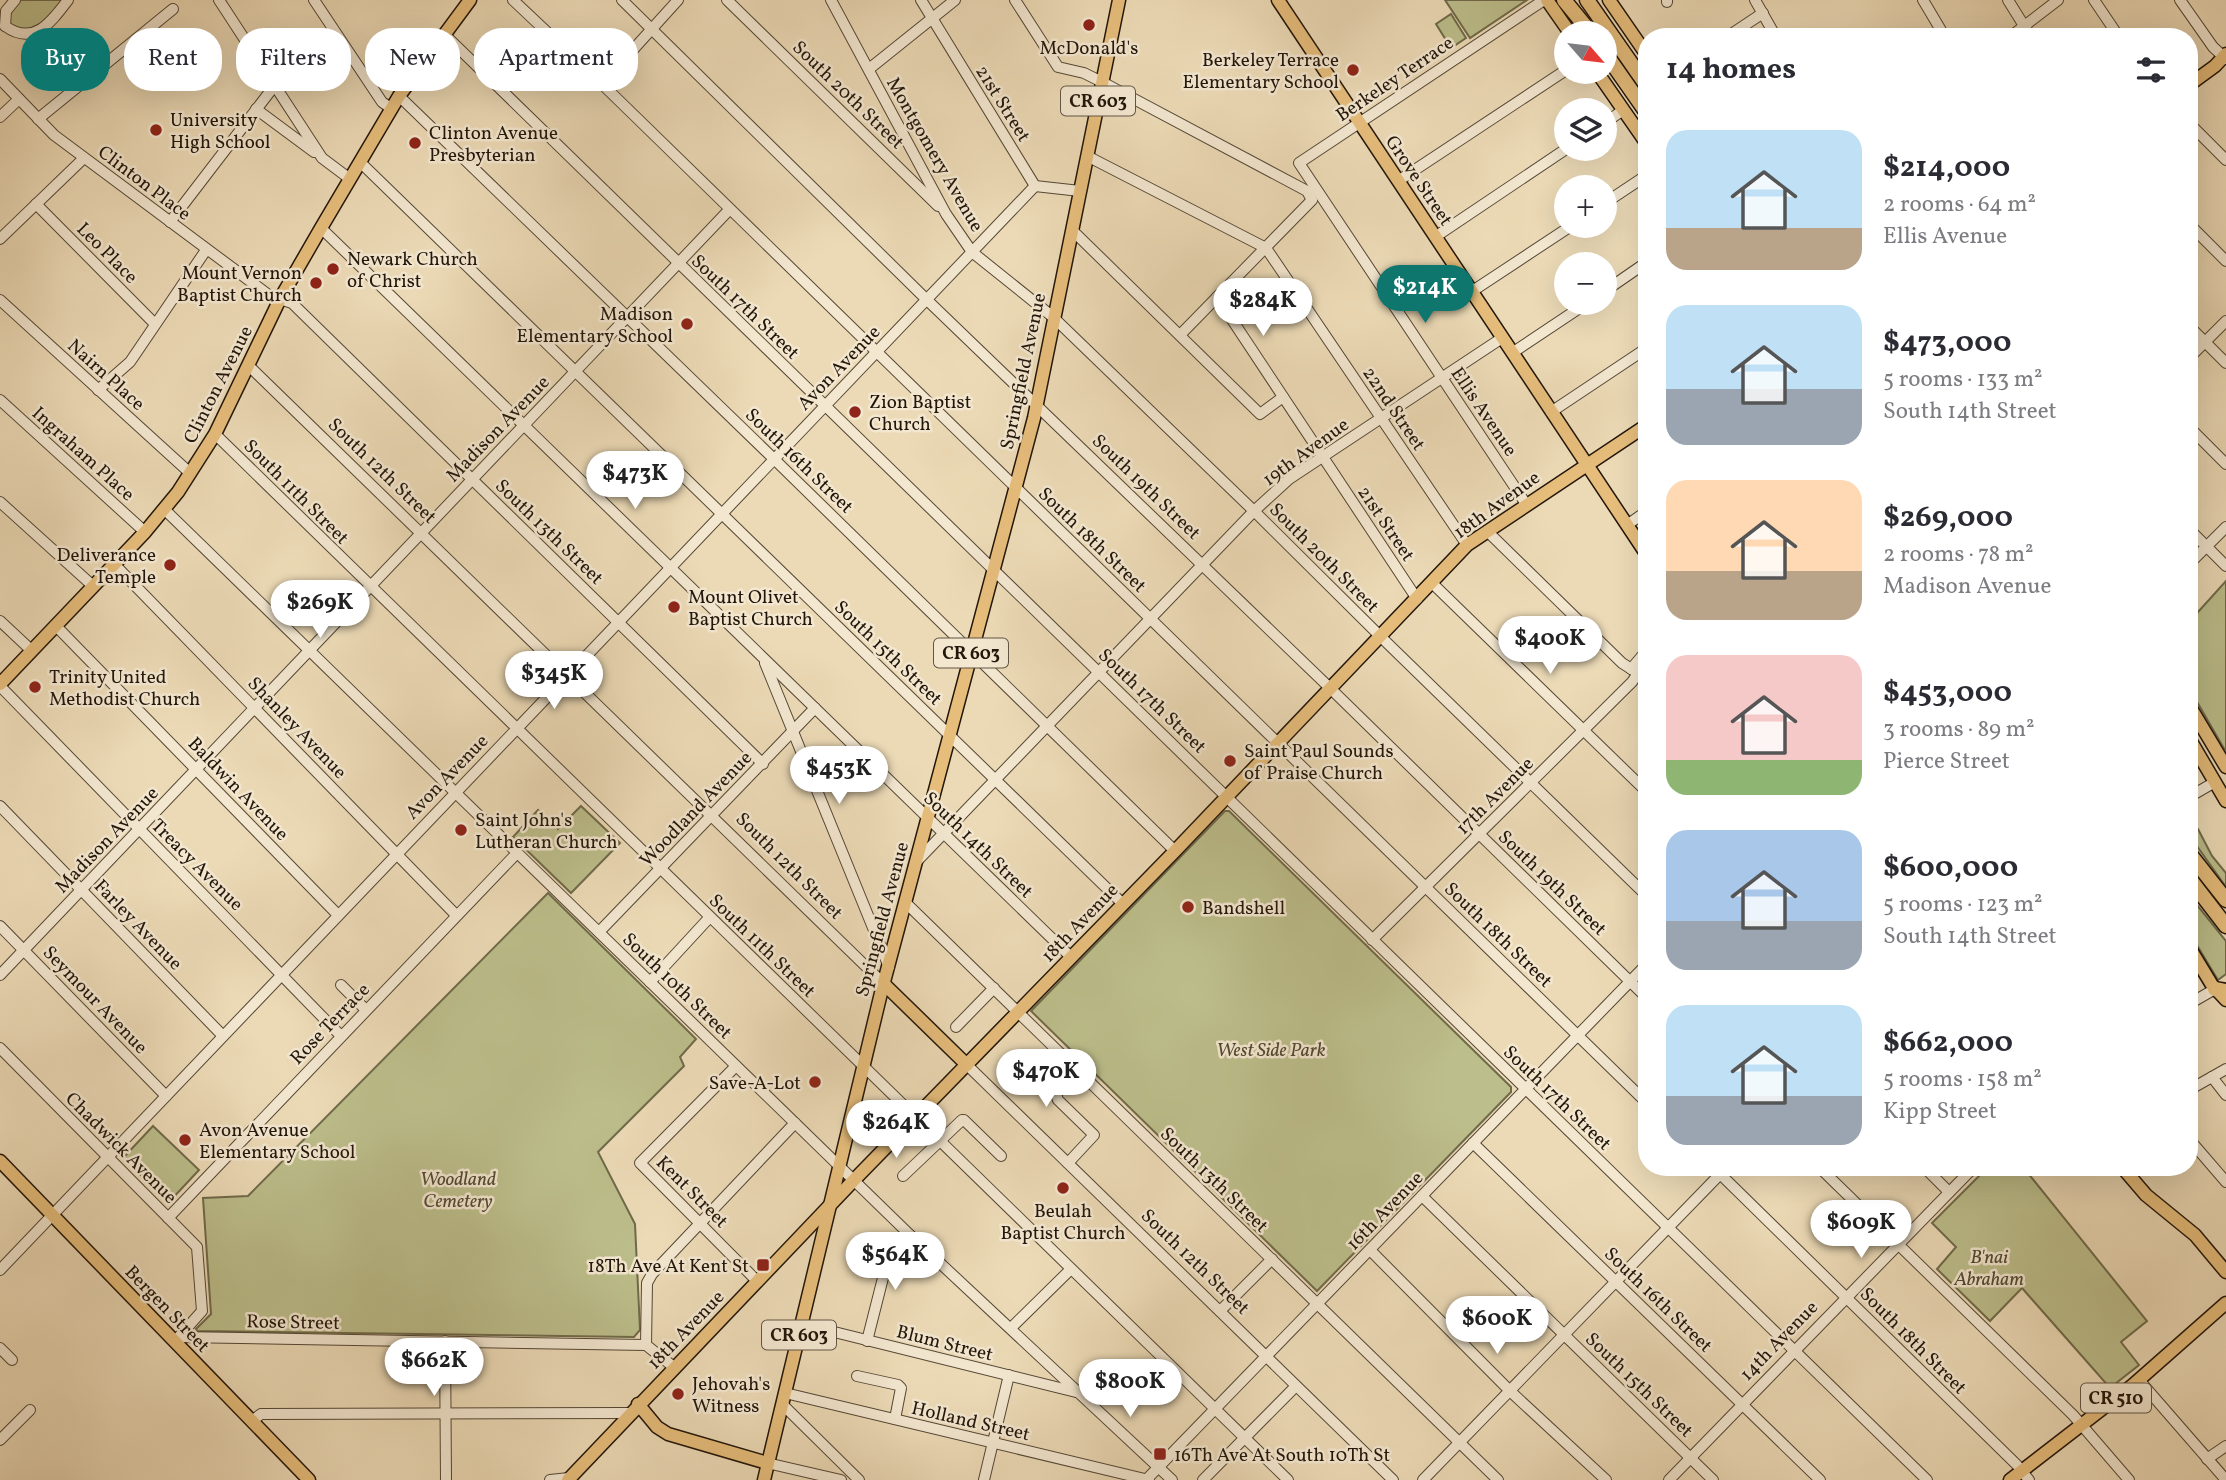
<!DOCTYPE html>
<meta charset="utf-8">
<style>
body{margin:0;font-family:Vollkorn,serif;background:#f2f2f3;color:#2b2b33;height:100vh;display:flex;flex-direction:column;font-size:26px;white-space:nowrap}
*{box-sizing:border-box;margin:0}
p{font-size:23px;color:#7c7c81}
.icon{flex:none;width:38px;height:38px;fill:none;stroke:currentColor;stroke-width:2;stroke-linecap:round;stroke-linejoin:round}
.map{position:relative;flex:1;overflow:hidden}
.details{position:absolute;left:1638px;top:28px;width:560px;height:1148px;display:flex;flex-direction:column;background:#fff;border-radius:28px;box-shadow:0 7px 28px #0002}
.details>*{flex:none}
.banner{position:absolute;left:21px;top:28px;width:665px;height:63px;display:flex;gap:14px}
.needle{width:46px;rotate:118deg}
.controls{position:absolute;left:1554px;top:21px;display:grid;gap:14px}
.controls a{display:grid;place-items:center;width:63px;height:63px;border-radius:50%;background:#fff;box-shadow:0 7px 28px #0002;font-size:35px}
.price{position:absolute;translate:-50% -60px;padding:0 16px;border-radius:24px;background:#fff;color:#222;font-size:23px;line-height:46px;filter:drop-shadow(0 2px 4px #0008)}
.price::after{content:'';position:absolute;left:50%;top:42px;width:21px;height:16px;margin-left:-10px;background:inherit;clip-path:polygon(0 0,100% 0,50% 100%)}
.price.current{background:#0f766e;color:#fff}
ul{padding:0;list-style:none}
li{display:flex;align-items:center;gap:21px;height:175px;padding:0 28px}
li span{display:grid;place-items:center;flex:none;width:196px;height:140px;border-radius:21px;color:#555}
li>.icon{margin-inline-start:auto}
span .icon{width:84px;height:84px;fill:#fffc;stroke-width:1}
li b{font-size:30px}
h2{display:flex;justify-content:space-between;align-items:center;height:84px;padding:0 28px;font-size:30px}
.tag{padding:0 24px;border-radius:28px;background:#fff;box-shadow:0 7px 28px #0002;font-size:24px;line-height:63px}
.tag.current{background:#0f766e;color:#fff}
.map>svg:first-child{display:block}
.green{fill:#bcbe8b;stroke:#6f6a4a;stroke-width:2}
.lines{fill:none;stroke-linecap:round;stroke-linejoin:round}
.minor-casing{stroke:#544735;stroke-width:12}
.major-casing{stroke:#22160a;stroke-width:15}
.highway-casing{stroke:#22160a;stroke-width:17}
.minor{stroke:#f3e7d0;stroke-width:10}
.major{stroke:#e6bd7b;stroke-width:12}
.highway{stroke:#e6bd7b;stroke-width:14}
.poi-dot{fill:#8f2418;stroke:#f3e7d0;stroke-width:2.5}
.labels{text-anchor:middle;stroke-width:5;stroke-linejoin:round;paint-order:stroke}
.shield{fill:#f3e7d0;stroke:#615545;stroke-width:2}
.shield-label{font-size:18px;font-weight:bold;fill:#22160a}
.poi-label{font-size:19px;fill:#22160a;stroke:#f3e7d0;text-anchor:start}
.street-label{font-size:19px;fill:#22160a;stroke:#f3e7d0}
.park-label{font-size:19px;font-style:italic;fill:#504831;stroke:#f3e7d0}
</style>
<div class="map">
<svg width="2226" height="1480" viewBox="0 0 2226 1480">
<rect width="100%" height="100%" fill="#ecdab6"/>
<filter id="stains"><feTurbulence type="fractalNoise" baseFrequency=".00286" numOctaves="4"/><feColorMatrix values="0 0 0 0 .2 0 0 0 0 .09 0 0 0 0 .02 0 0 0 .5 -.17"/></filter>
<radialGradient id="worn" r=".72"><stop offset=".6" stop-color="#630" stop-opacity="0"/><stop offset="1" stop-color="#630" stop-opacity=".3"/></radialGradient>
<g class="green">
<path d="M19,0H64L48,20L26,31L11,25C6,14 12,8 19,0Z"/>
<path d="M1445,0H1527L1470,38Z"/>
<path d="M1451,14L1466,38L1451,48L1436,24Z"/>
<path d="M2226,581V752L2189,688V622Z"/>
<path d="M581,806L620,843L571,893L513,837L538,810L558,829Z"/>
<path d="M1225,811H1229L1511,1087V1092L1317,1291L1031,1011Z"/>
<path d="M2189,818L2198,829L2212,856L2226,873V887L2189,835Z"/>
<path d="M548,893L696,1039L680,1057L684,1066L598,1152L635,1224L640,1330L634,1337L197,1331L196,1329L211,1314L203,1198L248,1196Z"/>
<path d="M2189,895L2226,941V974L2218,980L2189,932Z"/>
<path d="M153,1126L199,1170L169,1202L123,1158Z"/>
<path d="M1988,1167H2023L2147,1321L2121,1342L2139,1365L2110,1388L2022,1288L1990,1321L1937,1269L1956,1247L1932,1223Z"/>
</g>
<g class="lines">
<g class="minor-casing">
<g id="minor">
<path d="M219,0L322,158L350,179"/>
<path d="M314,0L382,102L392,109"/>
<path d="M513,0L602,84L1647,1103"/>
<path d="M622,0L926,299L1331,689L1647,998"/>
<path d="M727,0L938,206"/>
<path d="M831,0L946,214L972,252L1053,317L1254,511L1381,637L1647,896"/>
<path d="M921,0L1035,186"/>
<path d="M1015,0L1058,67L1084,73L1102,82L1307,191L1312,200L1180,335"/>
<path d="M1667,0V2"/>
<path d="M1755,0L1776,37"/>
<path d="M1923,0L1945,37"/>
<path d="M2008,0L2031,37"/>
<path d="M2094,0L2119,37"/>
<path d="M2180,0L2213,47L2226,59"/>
<path d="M5,26C34,47 52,21 68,0"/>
<path d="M5,26L6,11L15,0"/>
<path d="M444,34L1927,1480"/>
<path d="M1727,37L1763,13"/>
<path d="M2010,37L2058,0"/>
<path d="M869,69L955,0"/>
<path d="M0,79L54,135L270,296L292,303L763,764"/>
<path d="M602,84L678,0"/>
<path d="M399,96L774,459L1175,851"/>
<path d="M256,109L314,152"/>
<path d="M0,117L19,99"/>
<path d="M38,119L173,9"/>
<path d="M1605,123L1623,110"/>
<path d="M2189,123L2226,160"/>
<path d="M1087,156L1266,248L1467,545"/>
<path d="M360,162L1123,904"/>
<path d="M1398,181L1566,70"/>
<path d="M1035,186L1080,191"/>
<path d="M1605,203L1647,175"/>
<path d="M36,204L155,324"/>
<path d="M170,222L275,85"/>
<path d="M2189,224L2226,261"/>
<path d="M321,228L1071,957"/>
<path d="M1072,230L1260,414L1283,397"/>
<path d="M1435,237L1566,149"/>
<path d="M0,239L84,158"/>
<path d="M1605,291L1647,262"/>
<path d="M1471,292L1571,226"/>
<path d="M1217,297L1417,599"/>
<path d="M0,300L190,473"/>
<path d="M2189,326L2226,363"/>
<path d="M1512,353L1587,303"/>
<path d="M2189,358L2226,321"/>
<path d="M249,366L884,984"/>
<path d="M98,390L130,362L206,250"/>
<path d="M0,400L145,532"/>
<path d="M1551,412L1647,348"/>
<path d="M2189,427L2226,464"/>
<path d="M215,434L1288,1480"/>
<path d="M0,502L93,586"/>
<path d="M1526,504L1299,163L1544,0"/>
<path d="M164,509L910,1235L1172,1480"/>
<path d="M1627,525L1647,511"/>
<path d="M2189,529L2226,566"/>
<path d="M1487,531L1622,663L1647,679"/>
<path d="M114,564L456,915"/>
<path d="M2189,564L2226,527"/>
<path d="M1432,583L1647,792"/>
<path d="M0,621L31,650"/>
<path d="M56,626L338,915"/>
<path d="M765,663L889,967"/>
<path d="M1631,669L1647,650"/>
<path d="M0,686L341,1036"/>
<path d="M2189,797L2215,782"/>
<path d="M0,806L223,1036"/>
<path d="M918,860L1254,511L1289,479L1502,338"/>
<path d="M906,903L1498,1480"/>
<path d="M0,926L166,1096"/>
<path d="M599,932L815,708"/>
<path d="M1372,940L1632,682L1639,672"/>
<path d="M0,975L729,210"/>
<path d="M650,982L709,918"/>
<path d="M341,985L366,1010"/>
<path d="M2189,1004L2215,989"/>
<path d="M956,1027L994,988"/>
<path d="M0,1048L197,1247L202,1311L177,1339"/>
<path d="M967,1065L1393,1480"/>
<path d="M736,1066L640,1163L758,1282"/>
<path d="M2212,1077L2226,1095"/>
<path d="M2189,1090L2226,1069"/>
<path d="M2189,1139L2226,1182"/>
<path d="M1473,1143L1820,1480"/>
<path d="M1068,1163L1094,1135L1058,1100L1056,1094L1079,1070"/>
<path d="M1713,1167L2017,1465L2029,1480"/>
<path d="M1819,1167L2073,1415L2129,1480"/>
<path d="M1924,1167L1949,1192"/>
<path d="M903,1176L962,1120H964L1001,1156"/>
<path d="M1422,1196L1713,1480"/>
<path d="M168,1218L517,853"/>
<path d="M1370,1250L1510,1391L1606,1480"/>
<path d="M0,1270L1035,186"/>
<path d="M1220,1311L1272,1259"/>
<path d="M802,1324L1076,1392"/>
<path d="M1011,1328L1070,1270"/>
<path d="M179,1337L646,1345L675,1368"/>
<path d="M445,1341L446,1480"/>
<path d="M867,1341L887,1262L910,1235"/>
<path d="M646,1345L647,1283L652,1274L795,1123"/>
<path d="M0,1348L12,1360"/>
<path d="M857,1376L898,1385L901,1388L895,1419"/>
<path d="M2139,1380L2226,1480"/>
<path d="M785,1393L1149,1480"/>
<path d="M782,1404L859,1480"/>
<path d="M252,1421L261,1414L630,1413"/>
<path d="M0,1440L30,1410"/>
<path d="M2207,1459L2226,1446"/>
<path d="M767,1463L841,1480"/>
<path d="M550,1480L569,1478"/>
<path d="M984,1480L1009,1375"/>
<path d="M1146,1480L1647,964"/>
<path d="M1203,1480L1296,1386"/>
<path d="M1423,1480L1727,1167"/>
<path d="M1669,1480L1974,1167"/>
</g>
</g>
<g class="major-casing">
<g id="major">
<path d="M1278,0L1647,555"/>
<path d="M1547,0L1570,33"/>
<path d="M1609,0L1647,55"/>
<path d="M1597,72L1647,144"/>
<path d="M2189,85L2215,66L2226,54"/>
<path d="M0,684L145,532L178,492L215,434L280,299L321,228L399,96L470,0"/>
<path d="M2189,705L2226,767"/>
<path d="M2189,738L2226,801"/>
<path d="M2189,947L2212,985L2226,1000"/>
<path d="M884,984L967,1065"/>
<path d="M0,1161L309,1480"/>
<path d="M2122,1167L2146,1195L2195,1235L2226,1272"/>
<path d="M638,1404L657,1427L668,1434L767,1463"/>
<path d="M568,1480L854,1180L1175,851L1467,545L1647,425"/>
<path d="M764,1480L881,993L1034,418L1119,0"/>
<path d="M2010,1480L2133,1385L2226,1303"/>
</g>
</g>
<g class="highway-casing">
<g id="highway">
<path d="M1564,0L1591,33"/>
<path d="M1587,0L1647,86"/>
<path d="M1605,53L1647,113"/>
<path d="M2189,853L2226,900"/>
<path d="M2189,878L2226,926"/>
<path d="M2215,989L2226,991"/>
</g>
</g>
<use href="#minor" class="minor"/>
<use href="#major" class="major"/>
<use href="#highway" class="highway"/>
</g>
<g class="poi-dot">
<circle cx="1089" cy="25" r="7"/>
<circle cx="1353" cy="70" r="7"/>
<circle cx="156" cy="130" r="7"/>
<circle cx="415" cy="143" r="7"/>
<circle cx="333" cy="269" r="7"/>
<circle cx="316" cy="283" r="7"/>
<circle cx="687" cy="324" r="7"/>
<circle cx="855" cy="412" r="7"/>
<circle cx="170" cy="565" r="7"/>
<circle cx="674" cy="607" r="7"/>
<circle cx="35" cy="687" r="7"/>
<circle cx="1230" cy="761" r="7"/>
<circle cx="461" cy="830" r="7"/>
<circle cx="1188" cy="907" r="7"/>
<circle cx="815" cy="1082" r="7"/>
<circle cx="185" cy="1140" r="7"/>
<circle cx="1063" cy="1188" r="7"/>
<rect x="756" y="1258" width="14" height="14" rx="3.5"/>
<circle cx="678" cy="1394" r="7"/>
<rect x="1153" y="1447" width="14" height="14" rx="3.5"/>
</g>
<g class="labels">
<g class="shield">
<rect x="1061" y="86.5" width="74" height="29" rx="5"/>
<rect x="934" y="638.5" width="74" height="29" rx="5"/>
<rect x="762" y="1320.5" width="74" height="29" rx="5"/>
<rect x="2081" y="1383.5" width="70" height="29" rx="5"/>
</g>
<g class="shield-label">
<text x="1098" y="107">CR 603</text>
<text x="971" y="659">CR 603</text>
<text x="799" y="1341">CR 603</text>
<text x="2116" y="1404">CR 510</text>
</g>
<g class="poi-label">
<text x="1089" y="54" text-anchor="middle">McDonald's</text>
<text x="1339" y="66" text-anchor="end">Berkeley Terrace<tspan x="1339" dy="22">Elementary School</tspan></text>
<text x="170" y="126">University<tspan x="170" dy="22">High School</tspan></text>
<text x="429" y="139">Clinton Avenue<tspan x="429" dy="22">Presbyterian</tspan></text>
<text x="347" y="265">Newark Church<tspan x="347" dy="22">of Christ</tspan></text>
<text x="302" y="279" text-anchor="end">Mount Vernon<tspan x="302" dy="22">Baptist Church</tspan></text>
<text x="673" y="320" text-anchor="end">Madison<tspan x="673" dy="22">Elementary School</tspan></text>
<text x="869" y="408">Zion Baptist<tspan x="869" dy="22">Church</tspan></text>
<text x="156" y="561" text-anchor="end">Deliverance<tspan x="156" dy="22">Temple</tspan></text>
<text x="688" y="603">Mount Olivet<tspan x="688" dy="22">Baptist Church</tspan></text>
<text x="49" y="683">Trinity United<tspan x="49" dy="22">Methodist Church</tspan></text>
<text x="1244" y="757">Saint Paul Sounds<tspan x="1244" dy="22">of Praise Church</tspan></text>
<text x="475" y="826">Saint John's<tspan x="475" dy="22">Lutheran Church</tspan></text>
<text x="1202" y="914">Bandshell</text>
<text x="801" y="1089" text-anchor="end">Save-A-Lot</text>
<text x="199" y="1136">Avon Avenue<tspan x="199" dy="22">Elementary School</tspan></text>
<text x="1063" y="1217" text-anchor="middle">Beulah<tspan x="1063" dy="22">Baptist Church</tspan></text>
<text x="749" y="1272" text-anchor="end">18Th Ave At Kent St</text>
<text x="692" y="1390">Jehovah's<tspan x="692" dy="22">Witness</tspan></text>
<text x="1174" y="1461">16Th Ave At South 10Th St</text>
</g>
<g class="street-label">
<text transform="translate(1394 78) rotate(-34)" y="7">Berkeley Terrace</text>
<text transform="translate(849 94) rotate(44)" y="7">South 20th Street</text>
<text transform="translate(1004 103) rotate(58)" y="7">21st Street</text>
<text transform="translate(936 154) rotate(60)" y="7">Montgomery Avenue</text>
<text transform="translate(1420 180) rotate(56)" y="7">Grove Street</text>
<text transform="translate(145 182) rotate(37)" y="7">Clinton Place</text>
<text transform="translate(108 252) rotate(45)" y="7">Leo Place</text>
<text transform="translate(746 306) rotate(44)" y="7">South 17th Street</text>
<text transform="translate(838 367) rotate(-46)" y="7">Avon Avenue</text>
<text transform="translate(1022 371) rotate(-78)" y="7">Springfield Avenue</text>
<text transform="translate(107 374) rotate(42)" y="7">Nairn Place</text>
<text transform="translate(217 384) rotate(-63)" y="7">Clinton Avenue</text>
<text transform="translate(1395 408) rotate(56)" y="7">22nd Street</text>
<text transform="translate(1485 411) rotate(56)" y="7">Ellis Avenue</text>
<text transform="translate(497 428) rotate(-46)" y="7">Madison Avenue</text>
<text transform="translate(1305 451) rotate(-36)" y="7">19th Avenue</text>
<text transform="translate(84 453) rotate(42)" y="7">Ingraham Place</text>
<text transform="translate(800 460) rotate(44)" y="7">South 16th Street</text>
<text transform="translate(383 470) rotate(44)" y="7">South 12th Street</text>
<text transform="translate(1147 486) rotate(44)" y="7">South 19th Street</text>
<text transform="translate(297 491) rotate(45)" y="7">South 11th Street</text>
<text transform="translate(1496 504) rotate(-36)" y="7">18th Avenue</text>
<text transform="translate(1387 523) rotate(56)" y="7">21st Street</text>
<text transform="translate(550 531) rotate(44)" y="7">South 13th Street</text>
<text transform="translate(1093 539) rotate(44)" y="7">South 18th Street</text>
<text transform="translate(1325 557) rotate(45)" y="7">South 20th Street</text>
<text transform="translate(889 652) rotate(44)" y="7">South 15th Street</text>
<text transform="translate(1153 700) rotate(44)" y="7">South 17th Street</text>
<text transform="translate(298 727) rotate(46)" y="7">Shanley Avenue</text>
<text transform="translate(446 776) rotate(-46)" y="7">Avon Avenue</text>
<text transform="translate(239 788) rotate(46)" y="7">Baldwin Avenue</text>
<text transform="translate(1494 795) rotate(-45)" y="7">17th Avenue</text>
<text transform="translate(695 808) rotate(-46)" y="7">Woodland Avenue</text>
<text transform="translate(106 839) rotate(-46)" y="7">Madison Avenue</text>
<text transform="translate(979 844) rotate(44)" y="7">South 14th Street</text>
<text transform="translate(198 864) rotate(45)" y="7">Treacy Avenue</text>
<text transform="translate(790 865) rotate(45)" y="7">South 12th Street</text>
<text transform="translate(1553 882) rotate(44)" y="7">South 19th Street</text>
<text transform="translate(881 919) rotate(-75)" y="7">Springfield Avenue</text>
<text transform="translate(1079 922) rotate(-46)" y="7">18th Avenue</text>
<text transform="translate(139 924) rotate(46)" y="7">Farley Avenue</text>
<text transform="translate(1499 934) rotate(44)" y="7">South 18th Street</text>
<text transform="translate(763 945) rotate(44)" y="7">South 11th Street</text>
<text transform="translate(678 985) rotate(44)" y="7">South 10th Street</text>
<text transform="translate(96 999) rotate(46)" y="7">Seymour Avenue</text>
<text transform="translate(329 1023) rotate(-46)" y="7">Rose Terrace</text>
<text transform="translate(1558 1097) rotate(44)" y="7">South 17th Street</text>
<text transform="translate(122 1147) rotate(45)" y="7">Chadwick Avenue</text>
<text transform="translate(1215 1179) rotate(44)" y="7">South 13th Street</text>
<text transform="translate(693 1191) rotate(45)" y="7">Kent Street</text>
<text transform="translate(1384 1210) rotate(-46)" y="7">16th Avenue</text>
<text transform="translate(1196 1261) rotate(44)" y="7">South 12th Street</text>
<text transform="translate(1659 1299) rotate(44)" y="7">South 16th Street</text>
<text transform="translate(168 1308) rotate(46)" y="7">Bergen Street</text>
<text transform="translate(293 1321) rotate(1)" y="7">Rose Street</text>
<text transform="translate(685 1329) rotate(-46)" y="7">18th Avenue</text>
<text transform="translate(1778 1340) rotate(-46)" y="7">14th Avenue</text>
<text transform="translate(1914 1340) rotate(45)" y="7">South 18th Street</text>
<text transform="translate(945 1342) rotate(14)" y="7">Blum Street</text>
<text transform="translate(1640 1384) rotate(44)" y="7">South 15th Street</text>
<text transform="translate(971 1420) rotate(13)" y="7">Holland Street</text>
</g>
<g class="park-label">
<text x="1271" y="1056">West Side Park</text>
<text x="458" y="1185">Woodland<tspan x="458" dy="22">Cemetery</tspan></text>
<text x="1989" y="1263">B'nai<tspan x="1989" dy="22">Abraham</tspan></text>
</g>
</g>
<rect width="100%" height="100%" filter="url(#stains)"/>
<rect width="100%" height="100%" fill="url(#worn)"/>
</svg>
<div class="controls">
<a><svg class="needle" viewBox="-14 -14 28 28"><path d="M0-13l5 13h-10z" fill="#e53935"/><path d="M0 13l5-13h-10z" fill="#7c7c81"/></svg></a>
<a><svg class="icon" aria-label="layers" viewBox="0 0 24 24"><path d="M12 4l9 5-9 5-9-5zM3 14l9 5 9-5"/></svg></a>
<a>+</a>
<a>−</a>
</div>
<b class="price current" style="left:1425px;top:325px">$214K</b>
<b class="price" style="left:1263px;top:338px">$284K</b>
<b class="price" style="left:635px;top:511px">$473K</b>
<b class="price" style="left:320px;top:640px">$269K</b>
<b class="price" style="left:1550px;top:676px">$400K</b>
<b class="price" style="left:554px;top:711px">$345K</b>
<b class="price" style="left:839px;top:806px">$453K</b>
<b class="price" style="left:1046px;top:1109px">$470K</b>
<b class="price" style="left:896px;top:1160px">$264K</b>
<b class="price" style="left:1861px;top:1260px">$609K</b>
<b class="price" style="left:895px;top:1292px">$564K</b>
<b class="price" style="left:1497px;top:1356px">$600K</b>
<b class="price" style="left:434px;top:1398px">$662K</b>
<b class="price" style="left:1130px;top:1419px">$800K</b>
<div class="banner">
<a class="tag current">Buy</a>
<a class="tag">Rent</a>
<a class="tag">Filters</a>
<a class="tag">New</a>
<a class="tag">Apartment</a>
</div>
<section class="details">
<h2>14 homes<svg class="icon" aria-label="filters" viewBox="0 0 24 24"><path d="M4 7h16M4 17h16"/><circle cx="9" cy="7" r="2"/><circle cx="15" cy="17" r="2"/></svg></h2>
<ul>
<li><span style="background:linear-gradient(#bfe0f5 70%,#b9a48a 0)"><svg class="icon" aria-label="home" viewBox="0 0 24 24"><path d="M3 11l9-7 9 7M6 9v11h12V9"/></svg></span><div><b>$214,000</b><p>2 rooms · 64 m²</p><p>Ellis Avenue</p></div></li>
<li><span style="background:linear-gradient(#bfe0f5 60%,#9aa5b1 0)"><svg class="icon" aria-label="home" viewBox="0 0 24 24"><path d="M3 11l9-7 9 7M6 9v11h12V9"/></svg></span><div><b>$473,000</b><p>5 rooms · 133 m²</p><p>South 14th Street</p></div></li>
<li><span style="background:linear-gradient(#ffd9b3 65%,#b9a48a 0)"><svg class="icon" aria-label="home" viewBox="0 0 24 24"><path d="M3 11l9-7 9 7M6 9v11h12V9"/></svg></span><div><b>$269,000</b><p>2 rooms · 78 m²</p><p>Madison Avenue</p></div></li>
<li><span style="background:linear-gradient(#f6c9c9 75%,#8fb573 0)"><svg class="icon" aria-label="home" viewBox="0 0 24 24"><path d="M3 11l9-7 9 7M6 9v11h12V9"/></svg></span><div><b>$453,000</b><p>3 rooms · 89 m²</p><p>Pierce Street</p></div></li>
<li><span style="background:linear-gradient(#a9c7e8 65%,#9aa5b1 0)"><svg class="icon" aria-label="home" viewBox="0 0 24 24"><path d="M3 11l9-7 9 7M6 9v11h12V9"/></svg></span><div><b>$600,000</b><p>5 rooms · 123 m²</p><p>South 14th Street</p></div></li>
<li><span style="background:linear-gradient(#bfe0f5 65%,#9aa5b1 0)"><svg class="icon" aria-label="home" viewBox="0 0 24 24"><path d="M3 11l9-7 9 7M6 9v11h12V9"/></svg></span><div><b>$662,000</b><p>5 rooms · 158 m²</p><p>Kipp Street</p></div></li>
</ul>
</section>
</div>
